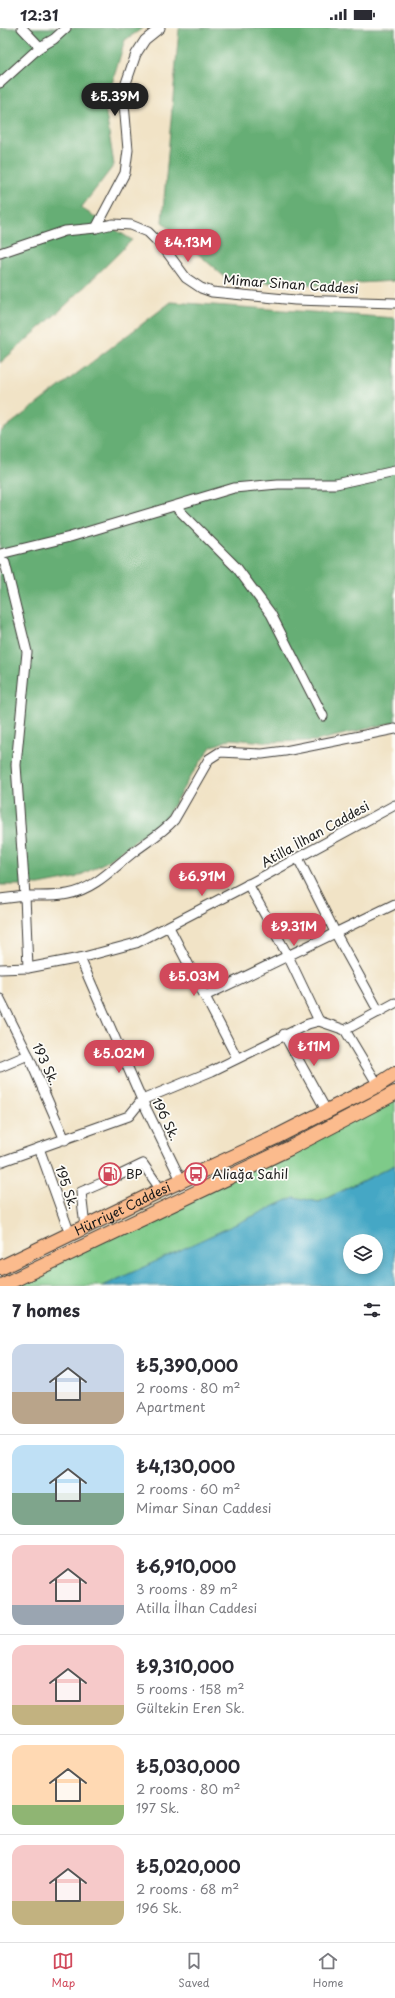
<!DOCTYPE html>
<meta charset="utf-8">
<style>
body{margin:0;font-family:"Playpen Sans",sans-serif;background:#f2f2f3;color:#2b2b33;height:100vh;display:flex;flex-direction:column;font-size:15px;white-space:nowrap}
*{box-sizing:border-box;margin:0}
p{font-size:13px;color:#7c7c81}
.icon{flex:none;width:22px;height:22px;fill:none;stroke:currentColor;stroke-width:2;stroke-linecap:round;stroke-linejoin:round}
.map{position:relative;height:1258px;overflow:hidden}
.details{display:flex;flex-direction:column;background:#fff;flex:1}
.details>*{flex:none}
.controls{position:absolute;left:343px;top:1206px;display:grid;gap:8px}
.controls a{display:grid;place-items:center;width:40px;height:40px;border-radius:50%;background:#fff;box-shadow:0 2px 6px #0003;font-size:20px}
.price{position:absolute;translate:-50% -34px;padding:0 9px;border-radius:14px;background:#d1495b;color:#fff;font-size:13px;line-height:26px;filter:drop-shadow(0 1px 2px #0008)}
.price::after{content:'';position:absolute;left:50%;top:24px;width:12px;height:9px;margin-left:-6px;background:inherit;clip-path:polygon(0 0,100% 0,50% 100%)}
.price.selected{background:#222;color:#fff}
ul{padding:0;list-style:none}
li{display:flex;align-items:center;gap:12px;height:100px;padding:0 12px}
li+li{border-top:1px solid #e1e1e2}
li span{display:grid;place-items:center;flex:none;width:112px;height:80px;border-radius:12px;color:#555}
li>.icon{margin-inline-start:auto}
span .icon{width:48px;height:48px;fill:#fffc;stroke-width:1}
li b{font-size:17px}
h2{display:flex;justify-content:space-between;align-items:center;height:48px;padding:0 12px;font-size:17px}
.status{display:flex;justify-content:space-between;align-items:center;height:28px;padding:0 20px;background:#fff;direction:ltr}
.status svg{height:11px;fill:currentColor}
.dock{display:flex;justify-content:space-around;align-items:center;height:56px;border-top:1px solid #e1e1e2;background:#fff;font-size:11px;color:#7c7c81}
.dock a{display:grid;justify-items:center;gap:2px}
.dock .selected{color:#d1495b}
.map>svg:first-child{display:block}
.green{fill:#7eca89;stroke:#4d7352}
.forest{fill:#66ae75;stroke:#416548}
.water{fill:#45a7c5;stroke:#306270;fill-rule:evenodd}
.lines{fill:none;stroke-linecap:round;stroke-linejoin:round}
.minor-tunnel{stroke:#c6bba4;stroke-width:9;stroke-dasharray:9 4.5;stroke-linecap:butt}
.minor-casing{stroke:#3c3a36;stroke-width:11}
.highway-casing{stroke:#3c3a36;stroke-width:16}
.minor{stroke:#fff;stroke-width:9}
.highway{stroke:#fbbb8d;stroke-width:14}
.labels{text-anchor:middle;stroke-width:3.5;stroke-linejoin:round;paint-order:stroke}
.street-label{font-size:13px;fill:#1c1c1c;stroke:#fdfcf7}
.poi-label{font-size:13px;fill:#1c1c1c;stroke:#fdfcf7;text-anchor:start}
</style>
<div class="status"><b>12:31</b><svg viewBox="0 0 49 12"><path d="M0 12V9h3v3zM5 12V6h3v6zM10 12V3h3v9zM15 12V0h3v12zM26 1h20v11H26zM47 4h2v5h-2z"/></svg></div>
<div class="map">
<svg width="395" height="1258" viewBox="0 0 395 1258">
<rect width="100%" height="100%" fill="#fdfcf7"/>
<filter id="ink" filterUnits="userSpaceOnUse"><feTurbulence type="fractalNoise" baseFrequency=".025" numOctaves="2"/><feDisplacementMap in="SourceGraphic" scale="8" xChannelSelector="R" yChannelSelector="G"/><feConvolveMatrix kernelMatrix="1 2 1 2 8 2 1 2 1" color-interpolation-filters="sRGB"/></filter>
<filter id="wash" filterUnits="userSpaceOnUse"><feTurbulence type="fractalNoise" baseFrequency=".012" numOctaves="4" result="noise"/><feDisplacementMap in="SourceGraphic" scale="16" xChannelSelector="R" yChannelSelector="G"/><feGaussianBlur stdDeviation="0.9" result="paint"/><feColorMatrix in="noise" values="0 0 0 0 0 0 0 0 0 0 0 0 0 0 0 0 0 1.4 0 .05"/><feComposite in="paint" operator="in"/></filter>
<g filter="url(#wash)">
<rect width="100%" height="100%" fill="#f1e3c6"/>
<path class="green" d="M395,1066V1137L319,1174L294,1170L103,1258H1Z"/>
<g class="forest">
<path d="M0,0H143L125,12L105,79L114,137L81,180L132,212L65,278L0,335Z"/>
<path d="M181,0H395V253L320,257L229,253L162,194L179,1Z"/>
<path d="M171,274L395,290V694L316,713L266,714L231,711L211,719L190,749L165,791L108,833L75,850L39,857H0V404Z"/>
</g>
<path class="water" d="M395,1137V1258H103L294,1169L319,1174ZM350,1213H376V1239H350Z"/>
</g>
<g filter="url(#ink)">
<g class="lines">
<path class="minor-tunnel" d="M104,1154L120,1147"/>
<g class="minor-casing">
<g id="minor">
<path d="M22,0L40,19"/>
<path d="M0,55L40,19L54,11L66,0"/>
<path d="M96,200L125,145L128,122L123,64L136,26L145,12L160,0"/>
<path d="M0,225L65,203L96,200L113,196L131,197L148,204L164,220L186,250L201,260L212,264L295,272L395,275"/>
<path d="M175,478L237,540L271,586L323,688"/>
<path d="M0,526L70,509L234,460L278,456H336L395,443"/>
<path d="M0,531L5,535L27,624L16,737L25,868C39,868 54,869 68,866C95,861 114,839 135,823C148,813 162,805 174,792L209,731L220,724L262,726L285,723L395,701"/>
<path d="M298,830L336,906L379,984"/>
<path d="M248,856L288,928L319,993"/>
<path d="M0,871L25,868L28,940"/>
<path d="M169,899L237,1030"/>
<path d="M80,930L142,1072L181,1152"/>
<path d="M0,941L28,940L80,930L136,915L255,853L395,777"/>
<path d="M205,968L395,876"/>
<path d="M0,971L28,1027L65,1112"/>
<path d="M345,1002L378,1057"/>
<path d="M284,1006L326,1082"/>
<path d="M0,1039L28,1027"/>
<path d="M39,1120L70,1206"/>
<path d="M0,1134L129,1088L142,1072L212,1043L308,996L319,993L345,1002L395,975"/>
<path d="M120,1147L143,1136L161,1162"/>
<path d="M85,1199L81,1164L104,1154"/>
</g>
</g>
<g class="highway-casing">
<g id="highway">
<path id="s1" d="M0,1240L161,1162L274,1110L378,1057L395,1046"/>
<path d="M1,1258L290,1120L395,1065"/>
</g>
</g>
<use href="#minor" class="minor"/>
<use href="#highway" class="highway"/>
</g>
</g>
<defs>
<g id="fuel-ring" transform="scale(1.15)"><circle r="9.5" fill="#fdfcf7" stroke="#d1495b" stroke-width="1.5"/><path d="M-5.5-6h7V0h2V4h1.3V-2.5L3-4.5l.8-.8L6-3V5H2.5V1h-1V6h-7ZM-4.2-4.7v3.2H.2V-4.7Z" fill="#d1495b"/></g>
<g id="bus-ring" transform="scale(1.15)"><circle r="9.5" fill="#fdfcf7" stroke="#d1495b" stroke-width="1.5"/><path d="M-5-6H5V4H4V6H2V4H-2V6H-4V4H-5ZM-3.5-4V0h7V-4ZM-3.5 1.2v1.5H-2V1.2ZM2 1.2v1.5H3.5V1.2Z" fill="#d1495b"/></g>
</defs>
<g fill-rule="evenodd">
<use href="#fuel-ring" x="110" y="1146"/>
<use href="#bus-ring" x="196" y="1146"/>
</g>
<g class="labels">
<g class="street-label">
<text transform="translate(291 256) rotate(4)" y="5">Mimar Sinan Caddesi</text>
<text transform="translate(315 806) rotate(-29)" y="5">Atilla İlhan Caddesi</text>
<text transform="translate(46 1036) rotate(65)" y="5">193 Sk.</text>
<text transform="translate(166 1091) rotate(64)" y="5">196 Sk.</text>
<text transform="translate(67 1159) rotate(71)" y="5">195 Sk.</text>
<text dy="5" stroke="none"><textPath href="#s1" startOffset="136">Hürriyet Caddesi</textPath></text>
</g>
<g class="poi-label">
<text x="126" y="1151">BP</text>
<text x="212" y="1151">Aliağa Sahil</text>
</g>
</g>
</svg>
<div class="controls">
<a><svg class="icon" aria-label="layers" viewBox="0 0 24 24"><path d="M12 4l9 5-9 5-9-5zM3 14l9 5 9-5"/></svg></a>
</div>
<b class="price selected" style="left:115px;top:89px">₺5.39M</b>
<b class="price" style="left:188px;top:235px">₺4.13M</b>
<b class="price" style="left:202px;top:869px">₺6.91M</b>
<b class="price" style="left:294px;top:919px">₺9.31M</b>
<b class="price" style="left:194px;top:969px">₺5.03M</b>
<b class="price" style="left:314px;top:1039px">₺11M</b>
<b class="price" style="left:119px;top:1046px">₺5.02M</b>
</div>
<section class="details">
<h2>7 homes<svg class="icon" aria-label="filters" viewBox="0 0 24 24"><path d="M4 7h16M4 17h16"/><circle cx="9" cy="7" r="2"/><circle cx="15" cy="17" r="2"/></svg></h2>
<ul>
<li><span style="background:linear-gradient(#c9d6e8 60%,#b9a48a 0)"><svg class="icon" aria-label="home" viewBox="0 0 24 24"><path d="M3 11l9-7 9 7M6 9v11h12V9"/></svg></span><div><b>₺5,390,000</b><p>2 rooms · 80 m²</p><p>Apartment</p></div></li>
<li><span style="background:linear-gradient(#bfe0f5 60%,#7fa58c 0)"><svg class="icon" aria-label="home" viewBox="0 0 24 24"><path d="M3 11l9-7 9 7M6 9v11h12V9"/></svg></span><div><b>₺4,130,000</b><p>2 rooms · 60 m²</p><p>Mimar Sinan Caddesi</p></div></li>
<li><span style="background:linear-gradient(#f6c9c9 75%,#9aa5b1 0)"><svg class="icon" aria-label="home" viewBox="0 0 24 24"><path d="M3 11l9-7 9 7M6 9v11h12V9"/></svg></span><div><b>₺6,910,000</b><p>3 rooms · 89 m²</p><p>Atilla İlhan Caddesi</p></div></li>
<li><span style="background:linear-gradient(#f6c9c9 75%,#c2b280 0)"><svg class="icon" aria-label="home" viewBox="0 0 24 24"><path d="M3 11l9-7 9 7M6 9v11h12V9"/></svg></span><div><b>₺9,310,000</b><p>5 rooms · 158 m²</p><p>Gültekin Eren Sk.</p></div></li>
<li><span style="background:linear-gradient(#ffd9b3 75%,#8fb573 0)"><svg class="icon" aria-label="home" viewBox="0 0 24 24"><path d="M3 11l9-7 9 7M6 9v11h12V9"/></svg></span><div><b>₺5,030,000</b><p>2 rooms · 80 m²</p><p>197 Sk.</p></div></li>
<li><span style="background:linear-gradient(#f6c9c9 70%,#c2b280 0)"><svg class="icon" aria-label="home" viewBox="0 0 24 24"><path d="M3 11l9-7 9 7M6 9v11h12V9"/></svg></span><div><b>₺5,020,000</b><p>2 rooms · 68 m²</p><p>196 Sk.</p></div></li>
</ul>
</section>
<nav class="dock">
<a class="selected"><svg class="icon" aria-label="map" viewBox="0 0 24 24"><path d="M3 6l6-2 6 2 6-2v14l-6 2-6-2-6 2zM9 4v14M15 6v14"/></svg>Map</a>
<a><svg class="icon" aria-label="saved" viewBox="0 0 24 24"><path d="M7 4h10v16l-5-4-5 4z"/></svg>Saved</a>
<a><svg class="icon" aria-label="home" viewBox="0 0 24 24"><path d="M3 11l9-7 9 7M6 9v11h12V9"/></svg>Home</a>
</nav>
